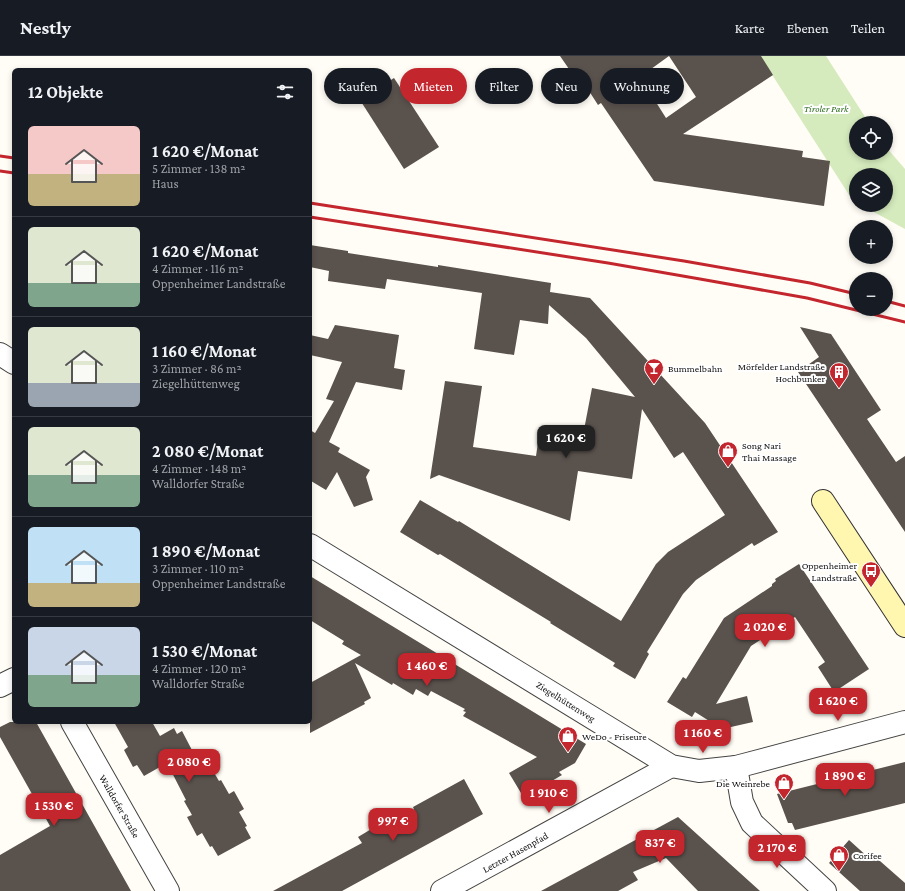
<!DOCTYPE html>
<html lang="de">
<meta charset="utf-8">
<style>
body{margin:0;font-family:"Crimson Pro",serif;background:#242831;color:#f1f3f6;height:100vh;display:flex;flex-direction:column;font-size:15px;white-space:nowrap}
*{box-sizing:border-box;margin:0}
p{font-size:13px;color:#9ea1a6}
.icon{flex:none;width:22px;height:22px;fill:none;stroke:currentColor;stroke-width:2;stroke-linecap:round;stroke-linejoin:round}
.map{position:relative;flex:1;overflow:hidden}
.sheet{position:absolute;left:12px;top:12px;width:300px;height:656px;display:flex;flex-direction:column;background:#171b24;border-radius:6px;box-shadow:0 2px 6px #0003}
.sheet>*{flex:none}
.hud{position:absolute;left:324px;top:12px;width:380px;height:36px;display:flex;gap:8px}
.buttons{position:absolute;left:849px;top:60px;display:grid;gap:8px}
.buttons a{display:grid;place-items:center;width:44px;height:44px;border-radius:50%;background:#171b24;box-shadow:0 2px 6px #0003;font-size:20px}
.price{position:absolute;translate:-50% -34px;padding:0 9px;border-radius:8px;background:#c4262e;color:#fff;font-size:13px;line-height:26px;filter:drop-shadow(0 1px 2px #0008)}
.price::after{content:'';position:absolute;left:50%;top:24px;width:12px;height:9px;margin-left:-6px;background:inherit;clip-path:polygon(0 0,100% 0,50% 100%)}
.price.selected{background:#222;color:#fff}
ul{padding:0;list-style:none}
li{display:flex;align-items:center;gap:12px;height:100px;padding:0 16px}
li+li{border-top:1px solid #363941}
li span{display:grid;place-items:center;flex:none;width:112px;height:80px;border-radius:6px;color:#555}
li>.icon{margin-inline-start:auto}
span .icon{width:48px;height:48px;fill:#fffc;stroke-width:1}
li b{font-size:17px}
h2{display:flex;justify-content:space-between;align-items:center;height:48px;padding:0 16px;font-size:17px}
.pill{padding:0 14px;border-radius:18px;background:#171b24;box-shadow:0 2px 6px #0003;font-size:14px;line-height:36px}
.pill.selected{background:#c4262e;color:#fff}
header{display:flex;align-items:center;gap:24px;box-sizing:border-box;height:56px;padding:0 20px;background:#171b24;border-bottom:1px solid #363941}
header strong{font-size:19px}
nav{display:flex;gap:22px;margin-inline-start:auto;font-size:14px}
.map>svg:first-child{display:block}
.green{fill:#d5ebbd}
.building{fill:#5a524d;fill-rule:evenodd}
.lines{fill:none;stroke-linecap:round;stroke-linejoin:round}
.street-casing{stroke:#444;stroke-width:24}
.secondary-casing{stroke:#333;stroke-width:24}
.street{stroke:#fff;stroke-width:22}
.secondary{stroke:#fff6b0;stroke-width:22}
.rail{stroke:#c4262e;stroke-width:3}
.labels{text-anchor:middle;stroke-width:4;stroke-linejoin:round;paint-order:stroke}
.park-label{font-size:10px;font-style:italic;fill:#2f6b1f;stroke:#fff}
.poi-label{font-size:10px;fill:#111;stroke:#fff;text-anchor:start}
.street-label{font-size:10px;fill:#111;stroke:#fff}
</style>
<header>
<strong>Nestly</strong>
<nav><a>Karte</a><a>Ebenen</a><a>Teilen</a></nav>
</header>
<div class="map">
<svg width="905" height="835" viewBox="0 0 905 835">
<rect width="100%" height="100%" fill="#fffdf5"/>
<path class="green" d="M760,0H826L869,67H856V97H886V91L905,113V173L861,149H886V119H856V147L853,145Z"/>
<g class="building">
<path d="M560,0H761L773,19L683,78L803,95L802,101L830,105L824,150L654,125L601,47L598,49L582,24L578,26ZM669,0L696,41L666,62L640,21Z"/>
<path d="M394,22L439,91L404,113L360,44Z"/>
<path d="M310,189L348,195V197L438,211V209L551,227L550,236L590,242L705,367L778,476L754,490L752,487L721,507L696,524L683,538L647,596L649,598L635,623L613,610L615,607L550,567L551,566L440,498L438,499L400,476L420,444L458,466L459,465L621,565L656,508L668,496L725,459L683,396L674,402L642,353L632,423L578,415L570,465L439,419L430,423L445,325L482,330L473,391L536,400L540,373L583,379L592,332L635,341L586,282L549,249L548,268L520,264L514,299L474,293L482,237L387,223L385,233L328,225L329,215L310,211Z"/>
<path d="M335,269L399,279L394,312L405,314L402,334L356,326L329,386L340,392L338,396L370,414L366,421L373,444L354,451L337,416L326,434L311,425L310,428V374L315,377L334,345L326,343L342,306L310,299V279L328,283Z"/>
<path d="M800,271L831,278L881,354L867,363L896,406L905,400V476L798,316L819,301Z"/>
<path d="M799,508L869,613L834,636L818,611L825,606L795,561L751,590L716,648L747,640L753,666L722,673L695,656L692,661L667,646L683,621L686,623L724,562L772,530V528L776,525L775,523Z"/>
<path d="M310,520L586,688L575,707L559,716L562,719L540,732L537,728L521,737L509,717L537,701L463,660L466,656L463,655L465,653L431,635L428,640L416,633L413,639L393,627L392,629L355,607L371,642L364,646L365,648L310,677V627L361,599L342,588L344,585L310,564Z"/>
<path d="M10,666H36L131,835H0V799L50,770L0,681V671Z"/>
<path d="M114,666H152L160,680L174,672L177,678L182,675L205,719L213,715L219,725L221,724L229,738L234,735L244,753L239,756L247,770L245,771L251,782L218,800L212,790L210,791L202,777L197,780L187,761L192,759L184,745L186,744L167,707L144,720L137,709L133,711L124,694L128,691Z"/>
<path d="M905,706V747L795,774L792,767H788L777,738Z"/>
<path d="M464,723L483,758L342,835H273L362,787L358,781L373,772L376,777L415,756L413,751Z"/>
<path d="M678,761L760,835H698L666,802L633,816L638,824L618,835H541Z"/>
<path d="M849,784L869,802L872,798L905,827V835H860L829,807Z"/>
</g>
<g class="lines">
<g class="street-casing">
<g id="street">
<path d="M0,298L14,307"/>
<path d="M310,489L671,710L699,715L736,711L905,666"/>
<path d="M0,630L14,623"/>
<path d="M72,666L168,835"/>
<path d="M736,711L742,746L752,767L825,835"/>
<path d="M442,835L671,710"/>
</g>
</g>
<g class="secondary-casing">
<path id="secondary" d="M823,445L905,570"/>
</g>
<use href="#street" class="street"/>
<use href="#secondary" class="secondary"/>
<g class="rail">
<path d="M0,100L14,102"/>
<path d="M0,115L14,117"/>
<path d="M310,147L684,205L810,227L856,238"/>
<path d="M310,161L608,207L700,223L807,242L905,266"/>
<path d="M886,245L905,250"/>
</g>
</g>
<defs>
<g id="bar-pin" transform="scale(1)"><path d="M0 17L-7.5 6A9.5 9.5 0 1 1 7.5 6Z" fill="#c4262e" stroke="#fff"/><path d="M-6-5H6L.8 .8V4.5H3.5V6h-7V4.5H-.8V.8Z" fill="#fff"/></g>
<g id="building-pin" transform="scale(1)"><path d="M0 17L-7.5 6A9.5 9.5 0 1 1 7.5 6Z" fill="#c4262e" stroke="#fff"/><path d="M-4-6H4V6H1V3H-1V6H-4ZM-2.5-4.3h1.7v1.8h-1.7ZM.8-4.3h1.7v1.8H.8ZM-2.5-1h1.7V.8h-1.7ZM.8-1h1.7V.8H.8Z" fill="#fff"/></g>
<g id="shop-pin" transform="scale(1)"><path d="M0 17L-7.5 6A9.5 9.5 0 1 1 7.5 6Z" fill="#c4262e" stroke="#fff"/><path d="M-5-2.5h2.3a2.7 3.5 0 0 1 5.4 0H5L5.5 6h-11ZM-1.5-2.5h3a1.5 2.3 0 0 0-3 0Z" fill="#fff"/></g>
<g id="bus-pin" transform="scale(1)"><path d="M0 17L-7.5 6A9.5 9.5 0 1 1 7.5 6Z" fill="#c4262e" stroke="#fff"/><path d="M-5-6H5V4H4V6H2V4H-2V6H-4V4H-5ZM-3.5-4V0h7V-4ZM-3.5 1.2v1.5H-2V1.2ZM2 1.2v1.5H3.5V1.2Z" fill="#fff"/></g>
</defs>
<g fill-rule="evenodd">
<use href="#bar-pin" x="654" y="312"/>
<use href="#building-pin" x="839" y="316"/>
<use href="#shop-pin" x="728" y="395"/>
<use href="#bus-pin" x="871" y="515"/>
<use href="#shop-pin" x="568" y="680"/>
<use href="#shop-pin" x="784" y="727"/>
<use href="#shop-pin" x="839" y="799"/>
</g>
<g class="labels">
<g class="park-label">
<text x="826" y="56">Tiroler Park</text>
</g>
<g class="poi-label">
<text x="825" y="314" text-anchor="end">Mörfelder Landstraße<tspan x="825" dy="12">Hochbunker</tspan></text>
<text x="668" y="316">Bummelbahn</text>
<text x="742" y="393">Song Nari<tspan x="742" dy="12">Thai Massage</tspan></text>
<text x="857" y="513" text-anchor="end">Oppenheimer<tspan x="857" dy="12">Landstraße</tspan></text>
<text x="582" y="684">WeDo - Friseure</text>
<text x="770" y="731" text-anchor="end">Die Weinrebe</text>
<text x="853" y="803">Corifee</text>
</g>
<g class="street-label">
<text transform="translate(566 645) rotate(32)" y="4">Ziegelhüttenweg</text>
<text transform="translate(120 750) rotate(60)" y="4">Walldorfer Straße</text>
<text transform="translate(515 796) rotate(-29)" y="4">Letzter Hasenpfad</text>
</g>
</g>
</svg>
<div class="buttons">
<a><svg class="icon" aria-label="locate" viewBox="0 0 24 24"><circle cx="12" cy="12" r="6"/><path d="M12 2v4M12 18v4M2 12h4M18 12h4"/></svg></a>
<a><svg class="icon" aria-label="layers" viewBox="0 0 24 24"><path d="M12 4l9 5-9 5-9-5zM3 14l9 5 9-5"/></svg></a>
<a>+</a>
<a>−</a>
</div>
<b class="price selected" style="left:566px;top:403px">1 620 €</b>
<b class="price" style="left:765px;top:592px">2 020 €</b>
<b class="price" style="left:427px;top:631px">1 460 €</b>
<b class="price" style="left:838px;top:666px">1 620 €</b>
<b class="price" style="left:703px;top:698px">1 160 €</b>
<b class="price" style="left:189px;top:727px">2 080 €</b>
<b class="price" style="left:845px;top:741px">1 890 €</b>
<b class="price" style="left:549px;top:758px">1 910 €</b>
<b class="price" style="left:54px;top:771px">1 530 €</b>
<b class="price" style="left:393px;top:786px">997 €</b>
<b class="price" style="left:660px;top:808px">837 €</b>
<b class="price" style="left:777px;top:813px">2 170 €</b>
<div class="hud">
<a class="pill">Kaufen</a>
<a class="pill selected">Mieten</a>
<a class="pill">Filter</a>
<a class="pill">Neu</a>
<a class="pill">Wohnung</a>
</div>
<section class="sheet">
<h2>12 Objekte<svg class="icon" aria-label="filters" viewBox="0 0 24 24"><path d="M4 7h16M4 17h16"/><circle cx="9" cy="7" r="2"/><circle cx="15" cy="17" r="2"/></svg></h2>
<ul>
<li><span style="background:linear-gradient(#f6c9c9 60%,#c2b280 0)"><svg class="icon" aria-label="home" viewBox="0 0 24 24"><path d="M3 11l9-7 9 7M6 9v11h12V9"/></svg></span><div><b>1 620 €/Monat</b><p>5 Zimmer · 138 m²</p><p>Haus</p></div></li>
<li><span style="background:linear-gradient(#dfe7d0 70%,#7fa58c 0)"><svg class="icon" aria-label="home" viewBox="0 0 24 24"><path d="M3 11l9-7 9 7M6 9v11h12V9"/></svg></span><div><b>1 620 €/Monat</b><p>4 Zimmer · 116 m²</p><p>Oppenheimer Landstraße</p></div></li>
<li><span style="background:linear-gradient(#dfe7d0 70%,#9aa5b1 0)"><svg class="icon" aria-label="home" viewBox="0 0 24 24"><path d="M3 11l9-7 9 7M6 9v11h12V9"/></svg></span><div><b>1 160 €/Monat</b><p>3 Zimmer · 86 m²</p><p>Ziegelhüttenweg</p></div></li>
<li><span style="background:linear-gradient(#dfe7d0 60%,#7fa58c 0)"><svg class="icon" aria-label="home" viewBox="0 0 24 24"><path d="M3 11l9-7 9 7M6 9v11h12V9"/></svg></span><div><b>2 080 €/Monat</b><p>4 Zimmer · 148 m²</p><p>Walldorfer Straße</p></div></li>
<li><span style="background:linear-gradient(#bfe0f5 70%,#c2b280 0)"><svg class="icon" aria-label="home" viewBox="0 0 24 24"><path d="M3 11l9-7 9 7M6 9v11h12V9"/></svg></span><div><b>1 890 €/Monat</b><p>3 Zimmer · 110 m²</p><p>Oppenheimer Landstraße</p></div></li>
<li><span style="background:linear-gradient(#c9d6e8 60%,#7fa58c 0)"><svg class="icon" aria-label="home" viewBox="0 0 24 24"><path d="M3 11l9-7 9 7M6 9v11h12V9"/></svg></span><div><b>1 530 €/Monat</b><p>4 Zimmer · 120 m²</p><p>Walldorfer Straße</p></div></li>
</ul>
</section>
</div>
